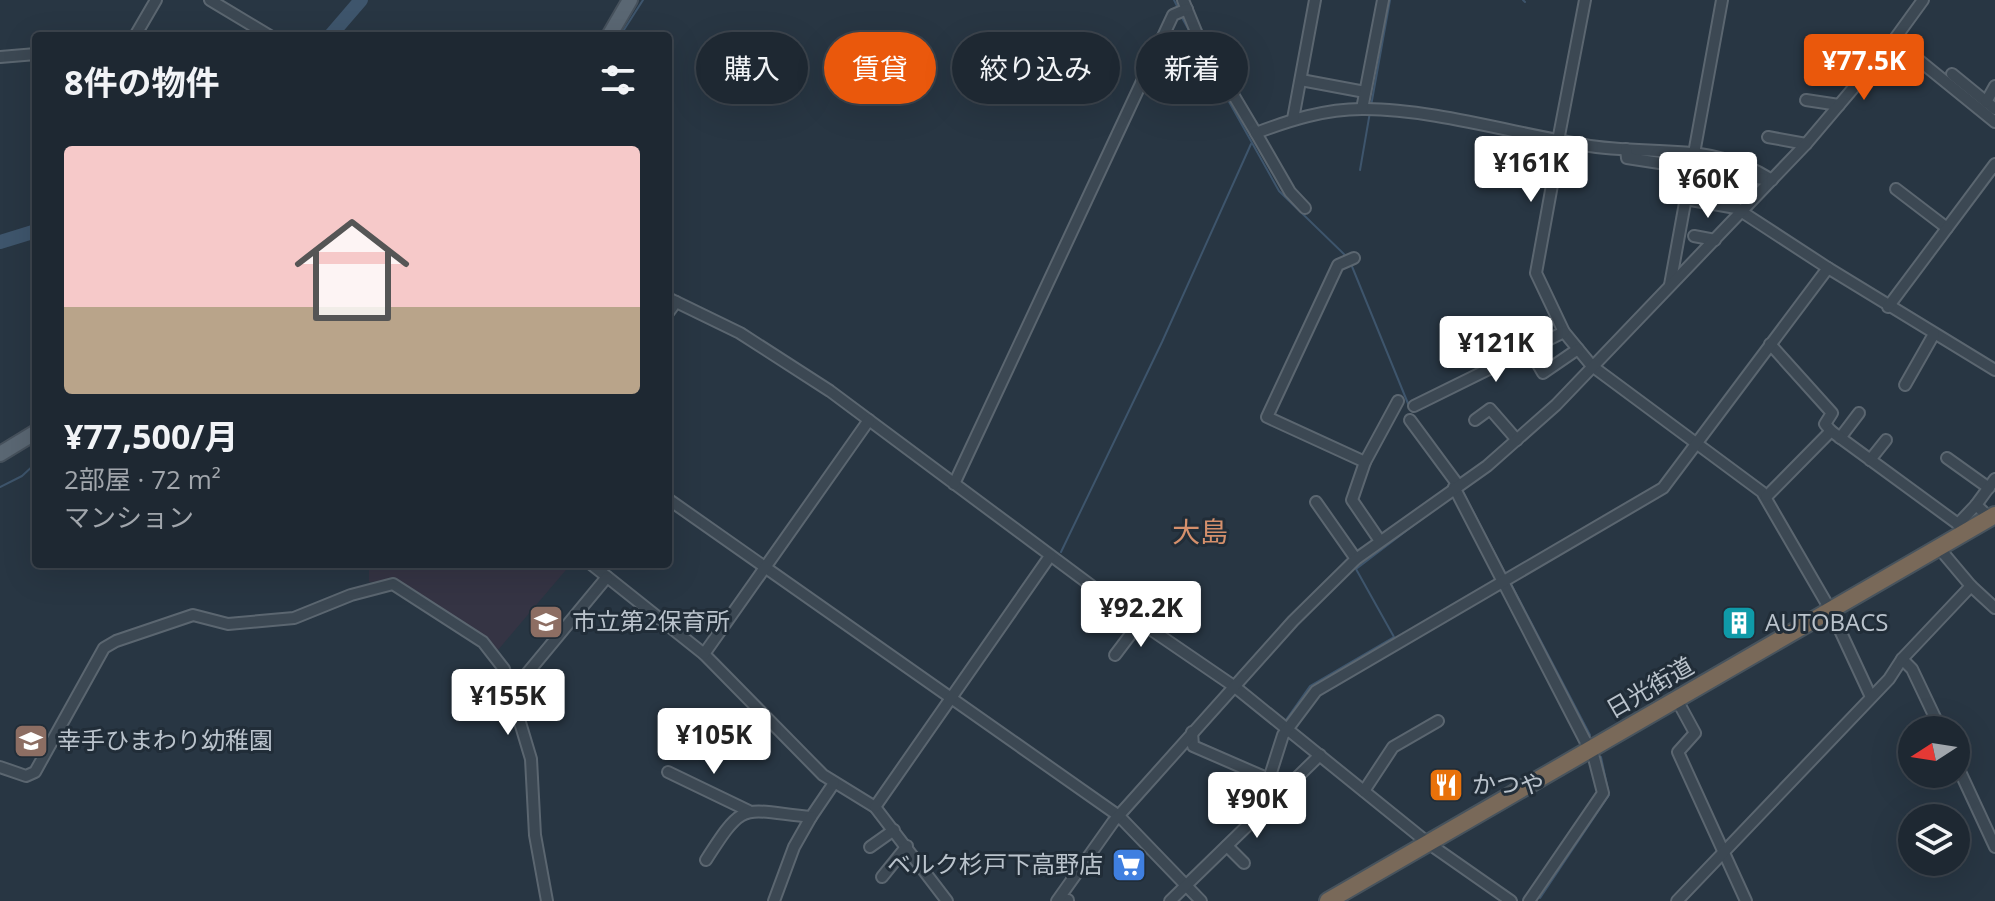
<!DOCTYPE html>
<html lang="ja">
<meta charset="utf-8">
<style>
body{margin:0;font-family:"Open Sans","Noto Sans JP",sans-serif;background:#2b343e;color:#f1f3f6;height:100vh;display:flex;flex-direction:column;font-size:30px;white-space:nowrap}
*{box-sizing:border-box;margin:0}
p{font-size:26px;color:#a1a6ac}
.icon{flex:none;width:44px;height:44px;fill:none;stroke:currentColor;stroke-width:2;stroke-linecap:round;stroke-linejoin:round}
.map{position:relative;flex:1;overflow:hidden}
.side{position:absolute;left:32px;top:32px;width:640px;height:536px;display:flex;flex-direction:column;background:#1e2832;border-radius:8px;box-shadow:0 8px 32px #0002,0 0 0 2px #3c444d}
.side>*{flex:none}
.hud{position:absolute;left:696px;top:32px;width:760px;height:72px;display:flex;gap:16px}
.needle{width:52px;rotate:258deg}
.buttons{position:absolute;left:1898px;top:716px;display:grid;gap:16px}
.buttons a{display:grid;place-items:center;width:72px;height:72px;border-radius:50%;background:#1e2832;box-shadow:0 8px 32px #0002,0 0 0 2px #3c444d;font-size:40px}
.price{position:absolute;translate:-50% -68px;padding:0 18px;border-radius:8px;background:#fff;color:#222;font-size:26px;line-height:52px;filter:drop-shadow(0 2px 4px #0008)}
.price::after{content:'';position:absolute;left:50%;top:48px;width:24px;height:18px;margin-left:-12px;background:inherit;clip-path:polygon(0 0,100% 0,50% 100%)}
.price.current{background:#ea580c;color:#fff}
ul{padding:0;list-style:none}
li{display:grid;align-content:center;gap:16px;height:424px;padding:0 32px}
li span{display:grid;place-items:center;height:248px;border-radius:8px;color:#555}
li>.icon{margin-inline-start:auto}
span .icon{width:144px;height:144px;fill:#fffc;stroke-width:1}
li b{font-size:34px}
h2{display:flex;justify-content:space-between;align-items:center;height:96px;padding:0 32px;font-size:34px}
.chip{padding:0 28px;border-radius:36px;background:#1e2832;box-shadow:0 8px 32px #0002,0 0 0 2px #3c444d;font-size:28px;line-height:72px}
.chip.current{background:#ea580c;color:#fff}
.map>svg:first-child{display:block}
.medical{fill:#353444}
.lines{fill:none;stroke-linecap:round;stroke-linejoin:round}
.stream{stroke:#3e556c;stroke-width:2}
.river{stroke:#3e556c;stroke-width:14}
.minor-casing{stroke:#5b6670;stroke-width:14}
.major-casing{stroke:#46515c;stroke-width:18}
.highway-casing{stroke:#47535d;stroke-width:20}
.minor{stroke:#3c4853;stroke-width:10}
.major{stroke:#5a6773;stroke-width:14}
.highway{stroke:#796959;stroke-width:16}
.labels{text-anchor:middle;stroke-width:6;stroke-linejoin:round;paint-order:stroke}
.poi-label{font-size:24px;fill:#bac3cc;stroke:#212d38;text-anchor:start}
.street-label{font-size:24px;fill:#bac3cc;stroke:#212d38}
.quarter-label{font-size:28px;fill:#d5906c;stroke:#212d38}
</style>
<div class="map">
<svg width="1995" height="901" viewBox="0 0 1995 901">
<rect width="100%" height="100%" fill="#283643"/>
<path class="medical" d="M369,564H571L498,650L468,625L396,581L369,582Z"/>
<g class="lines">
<g class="stream">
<path d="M1174,0L1179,10"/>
<path d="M1523,0L1525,2"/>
<path d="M1181,16L1279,191L1348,258"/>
<path d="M620,36L643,0"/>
<path d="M1371,106L1390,0"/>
<path d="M1360,170L1370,112"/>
<path d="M1351,264L1409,406"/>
<path d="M0,487L22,476L36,463"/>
<path d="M1461,488L1506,575"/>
<path d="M1061,552L1162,342L1251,144"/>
<path d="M1511,584L1590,735"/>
<path d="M1286,720L1310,686L1394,637L1356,569L1427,515"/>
<path d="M1198,742L1254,767"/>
<path d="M1094,858L1118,824"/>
<path d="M1540,898L1609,795L1601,757"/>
</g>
<g class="river">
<path d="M330,36L361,0"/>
<path d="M0,242L36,231"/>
</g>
<g class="minor-casing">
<g id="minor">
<path d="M210,0L270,36"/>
<path d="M1183,0L1197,34L1256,133C1290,120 1325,109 1362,109C1428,108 1517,134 1584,145C1651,157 1710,140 1772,180"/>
<path d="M135,36L156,0"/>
<path d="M1894,40L1995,122"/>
<path d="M0,57L36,54"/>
<path d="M1952,74L1995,109"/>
<path d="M1301,80L1365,92"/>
<path d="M1806,100L1839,105"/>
<path d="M1986,102L1995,86"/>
<path d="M1362,109L1383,0"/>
<path d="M1293,119L1315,0"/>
<path d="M1256,133L1290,192L1305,208"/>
<path d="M1768,137L1806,144"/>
<path d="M1558,141L1585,0"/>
<path d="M1560,141L1536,273L1564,332L1592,366L1762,492L1831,611L1871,697"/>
<path d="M1626,149L1627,158L1770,180"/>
<path d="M1896,189L1947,228"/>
<path d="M1694,236L1715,240"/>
<path d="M1354,258L1338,265L1267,417L1365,462"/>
<path d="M1828,268L1995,370"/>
<path d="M1670,285L1722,0"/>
<path d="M668,298L740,333L830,391L1140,622L1235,687L1428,843L1511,901"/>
<path d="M1888,307L1995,164"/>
<path d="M668,313L676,302"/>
<path d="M1770,344L1832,413L1825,424L1831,431"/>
<path d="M1529,349L1543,373L1578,349"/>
<path d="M1905,385L1934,334"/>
<path d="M1414,406L1564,332"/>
<path d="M1410,420L1458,485"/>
<path d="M1475,420L1490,409L1517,440"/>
<path d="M1840,438L1859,413"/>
<path d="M1947,458L1989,488"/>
<path d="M1870,460L1886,440"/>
<path d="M954,484L1173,15L1187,9"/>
<path d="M1454,487L1594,758L1603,793L1529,901"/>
<path d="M1766,497L1831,431L1958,524L1964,534"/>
<path d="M668,499L1119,816L1201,901"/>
<path d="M1316,502L1356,559"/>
<path d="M1990,518L1976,505L1995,479"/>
<path d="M1958,524L1976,505"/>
<path d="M1380,541L1352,500L1365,462L1398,401"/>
<path d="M1939,548L1971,586"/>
<path d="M591,564L704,654L823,775L875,807L947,901"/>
<path d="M704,654L869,420"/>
<path d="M1115,655L1140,622"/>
<path d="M1902,659L1912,669L1941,730"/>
<path d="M510,686L520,682L607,577"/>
<path d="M1677,700L1695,733L1678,752L1746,901"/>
<path d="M1192,732L1193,746L1269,779L1283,735L1316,691L1663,488L1828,268L1736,208L1685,199"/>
<path d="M1956,763L1995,847"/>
<path d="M0,767L26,776L35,772L104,648L116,641L193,615L228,624L294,618L351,595L393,584L483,642L504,669L531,759L535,835L547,901"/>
<path d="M668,772L749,811"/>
<path d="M1364,791L1393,747L1438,721"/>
<path d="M875,807L1050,556"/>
<path d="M1227,846L1244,863"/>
<path d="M870,847L894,830"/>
<path d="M706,860C745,799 741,810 811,817L834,783"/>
<path d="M882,877L907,846"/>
<path d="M1068,900V901"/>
<path d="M774,901L794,847L811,817"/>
<path d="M1057,901L1113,822L1293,621L1356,559L1487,466L1556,405L1806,144L1894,40L1923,0"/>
<path d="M1170,901L1320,755"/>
<path d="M1677,901L1889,679L1902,659L1971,586L1995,608"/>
</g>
</g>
<g class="major-casing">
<g id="major">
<path d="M609,36L630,0"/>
<path d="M0,454L36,432"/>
</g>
</g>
<g class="highway-casing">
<path id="highway" d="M1328,901L1995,515"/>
</g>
<use href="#minor" class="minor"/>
<use href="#major" class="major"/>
<use href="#highway" class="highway"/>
</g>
<defs>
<g id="school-square" transform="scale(1.8)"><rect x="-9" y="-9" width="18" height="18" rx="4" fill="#8d6e63" stroke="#212d38"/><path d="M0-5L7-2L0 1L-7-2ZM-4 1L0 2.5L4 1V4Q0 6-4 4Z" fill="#fff"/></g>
<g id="building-square" transform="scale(1.8)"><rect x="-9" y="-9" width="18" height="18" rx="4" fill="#0f9aa8" stroke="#212d38"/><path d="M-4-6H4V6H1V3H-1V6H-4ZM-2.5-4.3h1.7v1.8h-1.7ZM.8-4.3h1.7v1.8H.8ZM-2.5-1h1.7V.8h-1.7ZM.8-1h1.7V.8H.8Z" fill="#fff"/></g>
<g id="restaurant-square" transform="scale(1.8)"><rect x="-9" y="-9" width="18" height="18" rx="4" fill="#e8710a" stroke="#212d38"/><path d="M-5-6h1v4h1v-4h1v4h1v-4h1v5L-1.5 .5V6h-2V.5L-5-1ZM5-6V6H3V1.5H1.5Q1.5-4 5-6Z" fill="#fff"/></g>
<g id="supermarket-square" transform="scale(1.8)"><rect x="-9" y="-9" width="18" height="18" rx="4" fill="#3f7fe0" stroke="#212d38"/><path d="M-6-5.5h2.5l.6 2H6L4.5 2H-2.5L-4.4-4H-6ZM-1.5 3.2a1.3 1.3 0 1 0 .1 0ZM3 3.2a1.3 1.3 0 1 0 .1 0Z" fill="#fff"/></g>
</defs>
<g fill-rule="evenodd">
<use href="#school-square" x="546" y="622"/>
<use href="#building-square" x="1739" y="623"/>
<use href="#school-square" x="31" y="741"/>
<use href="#restaurant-square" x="1446" y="785"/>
<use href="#supermarket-square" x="1129" y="865"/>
</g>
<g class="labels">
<g class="poi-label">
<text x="572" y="630">市立第2保育所</text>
<text x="1765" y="631">AUTOBACS</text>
<text x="57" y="749">幸手ひまわり幼稚園</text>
<text x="1472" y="793">かつや</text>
<text x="1103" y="873" text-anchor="end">ベルク杉戸下高野店</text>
</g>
<g class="street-label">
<text transform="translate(1650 688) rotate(-30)" y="8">日光街道</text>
</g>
<g class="quarter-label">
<text x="1200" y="542">大島</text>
</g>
</g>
</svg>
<div class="buttons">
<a><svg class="needle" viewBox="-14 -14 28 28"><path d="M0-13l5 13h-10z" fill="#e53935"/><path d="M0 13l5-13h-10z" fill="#a1a6ac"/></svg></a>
<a><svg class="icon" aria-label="layers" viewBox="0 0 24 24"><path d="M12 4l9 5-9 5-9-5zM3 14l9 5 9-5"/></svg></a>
</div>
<b class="price current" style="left:1864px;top:102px">¥77.5K</b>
<b class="price" style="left:1531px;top:204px">¥161K</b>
<b class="price" style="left:1708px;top:220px">¥60K</b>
<b class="price" style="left:1496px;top:384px">¥121K</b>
<b class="price" style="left:1141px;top:649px">¥92.2K</b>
<b class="price" style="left:508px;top:737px">¥155K</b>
<b class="price" style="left:714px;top:776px">¥105K</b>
<b class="price" style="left:1257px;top:840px">¥90K</b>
<div class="hud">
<a class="chip">購入</a>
<a class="chip current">賃貸</a>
<a class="chip">絞り込み</a>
<a class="chip">新着</a>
</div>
<section class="side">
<h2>8件の物件<svg class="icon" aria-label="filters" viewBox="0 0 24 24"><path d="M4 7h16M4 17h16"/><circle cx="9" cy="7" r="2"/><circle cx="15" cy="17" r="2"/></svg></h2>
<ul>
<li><span style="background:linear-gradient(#f6c9c9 65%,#b9a48a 0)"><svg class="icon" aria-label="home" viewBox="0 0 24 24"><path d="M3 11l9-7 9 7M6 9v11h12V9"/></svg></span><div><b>¥77,500/月</b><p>2部屋 · 72 m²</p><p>マンション</p></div></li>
</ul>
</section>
</div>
